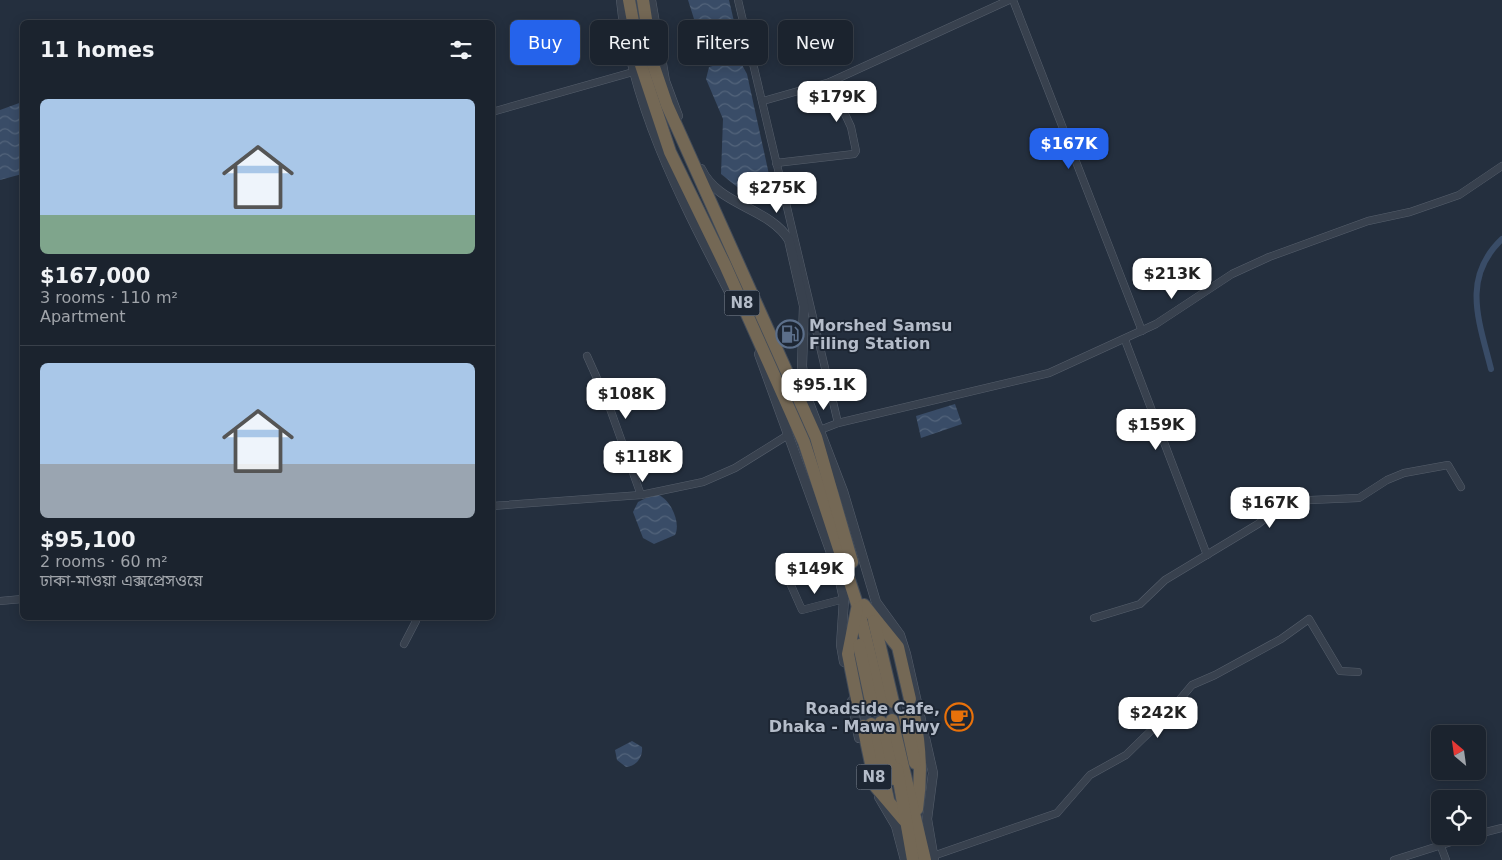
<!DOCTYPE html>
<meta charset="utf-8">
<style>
body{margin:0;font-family:"DejaVu Sans","Noto Sans Bengali",sans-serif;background:#282f3a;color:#f1f3f6;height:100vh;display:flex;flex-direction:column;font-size:19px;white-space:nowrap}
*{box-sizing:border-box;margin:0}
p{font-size:16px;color:#a0a4aa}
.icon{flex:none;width:28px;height:28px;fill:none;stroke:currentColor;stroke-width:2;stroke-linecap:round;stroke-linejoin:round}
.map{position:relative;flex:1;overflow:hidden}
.panel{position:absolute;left:20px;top:20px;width:475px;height:600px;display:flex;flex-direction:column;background:#1b232e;border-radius:8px;box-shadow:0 2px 12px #0003,0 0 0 1px #39404a}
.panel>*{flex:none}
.hud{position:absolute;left:510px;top:20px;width:475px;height:45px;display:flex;gap:10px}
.needle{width:32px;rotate:331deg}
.buttons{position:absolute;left:1431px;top:725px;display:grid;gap:10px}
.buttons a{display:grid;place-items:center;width:55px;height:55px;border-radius:8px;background:#1b232e;box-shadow:0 2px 12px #0003,0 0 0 1px #39404a;font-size:25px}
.price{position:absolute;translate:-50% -42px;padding:0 11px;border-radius:10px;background:#fff;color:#222;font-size:16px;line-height:32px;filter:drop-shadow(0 1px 2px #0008)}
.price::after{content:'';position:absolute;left:50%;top:30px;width:15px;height:11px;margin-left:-8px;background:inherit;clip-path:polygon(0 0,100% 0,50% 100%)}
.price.current{background:#2563eb;color:#fff}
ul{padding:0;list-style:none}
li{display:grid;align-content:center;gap:10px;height:265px;padding:0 20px}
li+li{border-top:1px solid #39404a}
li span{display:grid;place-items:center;height:155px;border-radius:8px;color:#555}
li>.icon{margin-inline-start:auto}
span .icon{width:90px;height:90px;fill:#fffc;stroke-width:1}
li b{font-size:21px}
h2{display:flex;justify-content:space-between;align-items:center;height:60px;padding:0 20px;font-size:21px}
.tag{padding:0 18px;border-radius:8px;background:#1b232e;box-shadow:0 2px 12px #0003,0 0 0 1px #39404a;font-size:18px;line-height:45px}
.tag.current{background:#2563eb;color:#fff}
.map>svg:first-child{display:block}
.water{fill:url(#water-waves)}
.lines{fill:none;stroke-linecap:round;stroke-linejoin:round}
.canal{stroke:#394c67;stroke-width:6}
.motorway-tunnel{stroke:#3a4453;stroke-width:12;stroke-dasharray:12 6;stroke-linecap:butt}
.minor-casing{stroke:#565f6c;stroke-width:8}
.tertiary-casing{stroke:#565f6c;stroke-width:10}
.motorway-casing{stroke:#434c59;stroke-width:14}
.minor{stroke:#38414e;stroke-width:7}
.tertiary{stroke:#38414e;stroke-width:9}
.motorway{stroke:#746855;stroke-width:12}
.labels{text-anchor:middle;stroke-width:4;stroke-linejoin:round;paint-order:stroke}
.shield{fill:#1d2633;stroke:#878f9c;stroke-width:1}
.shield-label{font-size:15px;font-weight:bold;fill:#b4bcc9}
.poi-label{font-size:16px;font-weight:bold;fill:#b4bcc9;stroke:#1d2633;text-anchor:start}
</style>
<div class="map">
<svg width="1502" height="860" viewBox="0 0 1502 860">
<defs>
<pattern id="water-waves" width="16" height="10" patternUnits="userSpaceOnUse" patternTransform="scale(1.25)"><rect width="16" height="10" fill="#394c67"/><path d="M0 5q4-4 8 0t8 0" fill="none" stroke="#53647b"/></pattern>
</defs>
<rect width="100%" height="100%" fill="#242f3e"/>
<g class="water">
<path d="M688,0H729L740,47C734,52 714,62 706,57C702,54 702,50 701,46C698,30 693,16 688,0Z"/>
<path d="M731,61L741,63L747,74L775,202L771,204L741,190L721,174L723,119L706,79L709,67Z"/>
<path d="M22,102V174L0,180V110Z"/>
<path d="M955,404L962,424L921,438L916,416Z"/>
<path d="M654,494C668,494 682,522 675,535L654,544L643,538L633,512L638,502Z"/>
<path d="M632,741L642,747C643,758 636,766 626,767L617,760L615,750Z"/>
</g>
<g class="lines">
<path class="canal" d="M1491,369C1479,321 1461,278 1502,239"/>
<g class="motorway-tunnel">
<path d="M906,699L910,716"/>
<path d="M893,702L897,719"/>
<path d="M877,705L881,722"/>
<path d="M863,708L867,725"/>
</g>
<g class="minor-casing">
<g id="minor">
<path d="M738,0L838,423L820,430"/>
<path d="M1013,0L1142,331"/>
<path d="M830,82L1009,0"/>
<path d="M763,101L830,82L851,127L856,151L854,154L776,163"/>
<path d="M492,112L633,72"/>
<path d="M1125,340L1207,555"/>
<path d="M587,356L608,403L641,495"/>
<path d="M838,423L1049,373L1156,324L1232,274L1269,257L1368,221L1410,212L1459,195L1502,166"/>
<path d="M492,506L641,495L703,482L735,468L788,435"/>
<path d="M790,583L802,610L844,599"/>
<path d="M0,601L22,599"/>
<path d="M1094,618L1140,604L1165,580L1258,524L1275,511L1310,500L1359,498L1387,480L1404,473L1448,465L1461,487"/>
<path d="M404,644L416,621L415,618"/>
<path d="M1478,834L1502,828"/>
<path d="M1440,844L1446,860"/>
<path d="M933,856L1057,813L1090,775L1126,755L1165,717L1192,685L1215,675L1281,639L1309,619L1340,671L1358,672"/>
<path d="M1394,860L1470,836"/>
</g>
</g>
<g class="tertiary-casing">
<g id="tertiary">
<path d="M621,0C632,112 688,212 739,311"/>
<path d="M651,0L665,81L678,116"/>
<path d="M701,169C718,206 769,207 789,240L804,306L802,366L806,395L843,491L876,602L900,635L906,654L933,773L927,819L934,860"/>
<path d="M759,354L838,572L844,599L841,645L844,662"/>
<path d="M852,701L859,738"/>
<path d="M879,797L896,826L905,860"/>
</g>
</g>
<g class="motorway-casing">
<g id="motorway">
<path d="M629,0L641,65L670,152L725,265L804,442L858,607L882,704"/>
<path d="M643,0L653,64L667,105L816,437L852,562"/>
<path d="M864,605L898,647L910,699"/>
<path d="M857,609L848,654L859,709"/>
<path d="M874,621L893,702"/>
<path d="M859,645L872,706"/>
<path d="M914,715C921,748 922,776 917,809"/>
<path d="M905,717L915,763"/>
<path d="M892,720L925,860"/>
<path d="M881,722L894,779"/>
<path d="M871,724L888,799"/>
<path d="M863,726L876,787L904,820"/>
<path d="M897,769L913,860"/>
</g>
</g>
<use href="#minor" class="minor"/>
<use href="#tertiary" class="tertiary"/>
<use href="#motorway" class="motorway"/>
</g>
<defs>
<g id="fuel-ring" transform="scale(1.4375)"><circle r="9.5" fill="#1d2633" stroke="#5c6f8a" stroke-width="1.5"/><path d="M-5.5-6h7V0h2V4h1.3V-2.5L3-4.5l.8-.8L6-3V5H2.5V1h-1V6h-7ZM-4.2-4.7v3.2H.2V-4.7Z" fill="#5c6f8a"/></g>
<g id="cafe-ring" transform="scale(1.4375)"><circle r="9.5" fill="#1d2633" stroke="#e8710a" stroke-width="1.5"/><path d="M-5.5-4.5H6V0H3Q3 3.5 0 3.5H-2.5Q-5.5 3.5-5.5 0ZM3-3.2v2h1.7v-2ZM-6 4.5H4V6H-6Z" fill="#e8710a"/></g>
</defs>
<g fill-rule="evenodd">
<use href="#fuel-ring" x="790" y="334"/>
<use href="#cafe-ring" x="959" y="717"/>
</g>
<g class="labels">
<g class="shield">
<rect x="724.5" y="290.5" width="35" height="25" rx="4"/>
<rect x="856.5" y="764.5" width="35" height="25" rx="4"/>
</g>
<g class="shield-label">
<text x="742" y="308">N8</text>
<text x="874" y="782">N8</text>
</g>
<g class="poi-label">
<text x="809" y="331">Morshed Samsu<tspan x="809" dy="18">Filing Station</tspan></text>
<text x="940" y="714" text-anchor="end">Roadside Cafe,<tspan x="940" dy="18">Dhaka - Mawa Hwy</tspan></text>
</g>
</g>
</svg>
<div class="buttons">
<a><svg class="needle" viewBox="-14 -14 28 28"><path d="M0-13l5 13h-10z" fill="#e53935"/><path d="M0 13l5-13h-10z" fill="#a0a4aa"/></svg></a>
<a><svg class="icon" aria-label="locate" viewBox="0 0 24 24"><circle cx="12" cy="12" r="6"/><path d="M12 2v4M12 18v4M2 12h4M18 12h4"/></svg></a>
</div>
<b class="price" style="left:837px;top:123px">$179K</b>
<b class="price current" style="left:1069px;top:170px">$167K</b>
<b class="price" style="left:777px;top:214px">$275K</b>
<b class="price" style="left:1172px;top:300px">$213K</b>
<b class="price" style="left:824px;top:411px">$95.1K</b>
<b class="price" style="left:626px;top:420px">$108K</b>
<b class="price" style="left:1156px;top:451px">$159K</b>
<b class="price" style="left:643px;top:483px">$118K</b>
<b class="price" style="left:1270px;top:529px">$167K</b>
<b class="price" style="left:815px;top:595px">$149K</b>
<b class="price" style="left:1158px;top:739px">$242K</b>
<div class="hud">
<a class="tag current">Buy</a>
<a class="tag">Rent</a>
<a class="tag">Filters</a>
<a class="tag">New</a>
</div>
<section class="panel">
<h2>11 homes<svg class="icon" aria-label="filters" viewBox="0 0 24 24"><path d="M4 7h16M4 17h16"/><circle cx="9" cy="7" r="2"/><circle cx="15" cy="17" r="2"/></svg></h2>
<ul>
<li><span style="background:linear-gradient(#a9c7e8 75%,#7fa58c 0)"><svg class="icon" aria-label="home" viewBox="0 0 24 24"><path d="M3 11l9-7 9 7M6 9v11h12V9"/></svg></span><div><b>$167,000</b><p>3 rooms · 110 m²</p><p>Apartment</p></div></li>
<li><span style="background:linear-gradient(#a9c7e8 65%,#9aa5b1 0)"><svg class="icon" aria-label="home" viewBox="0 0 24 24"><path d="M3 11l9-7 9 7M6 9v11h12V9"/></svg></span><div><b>$95,100</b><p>2 rooms · 60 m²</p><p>ঢাকা-মাওয়া এক্সপ্রেসওয়ে</p></div></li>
</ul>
</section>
</div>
